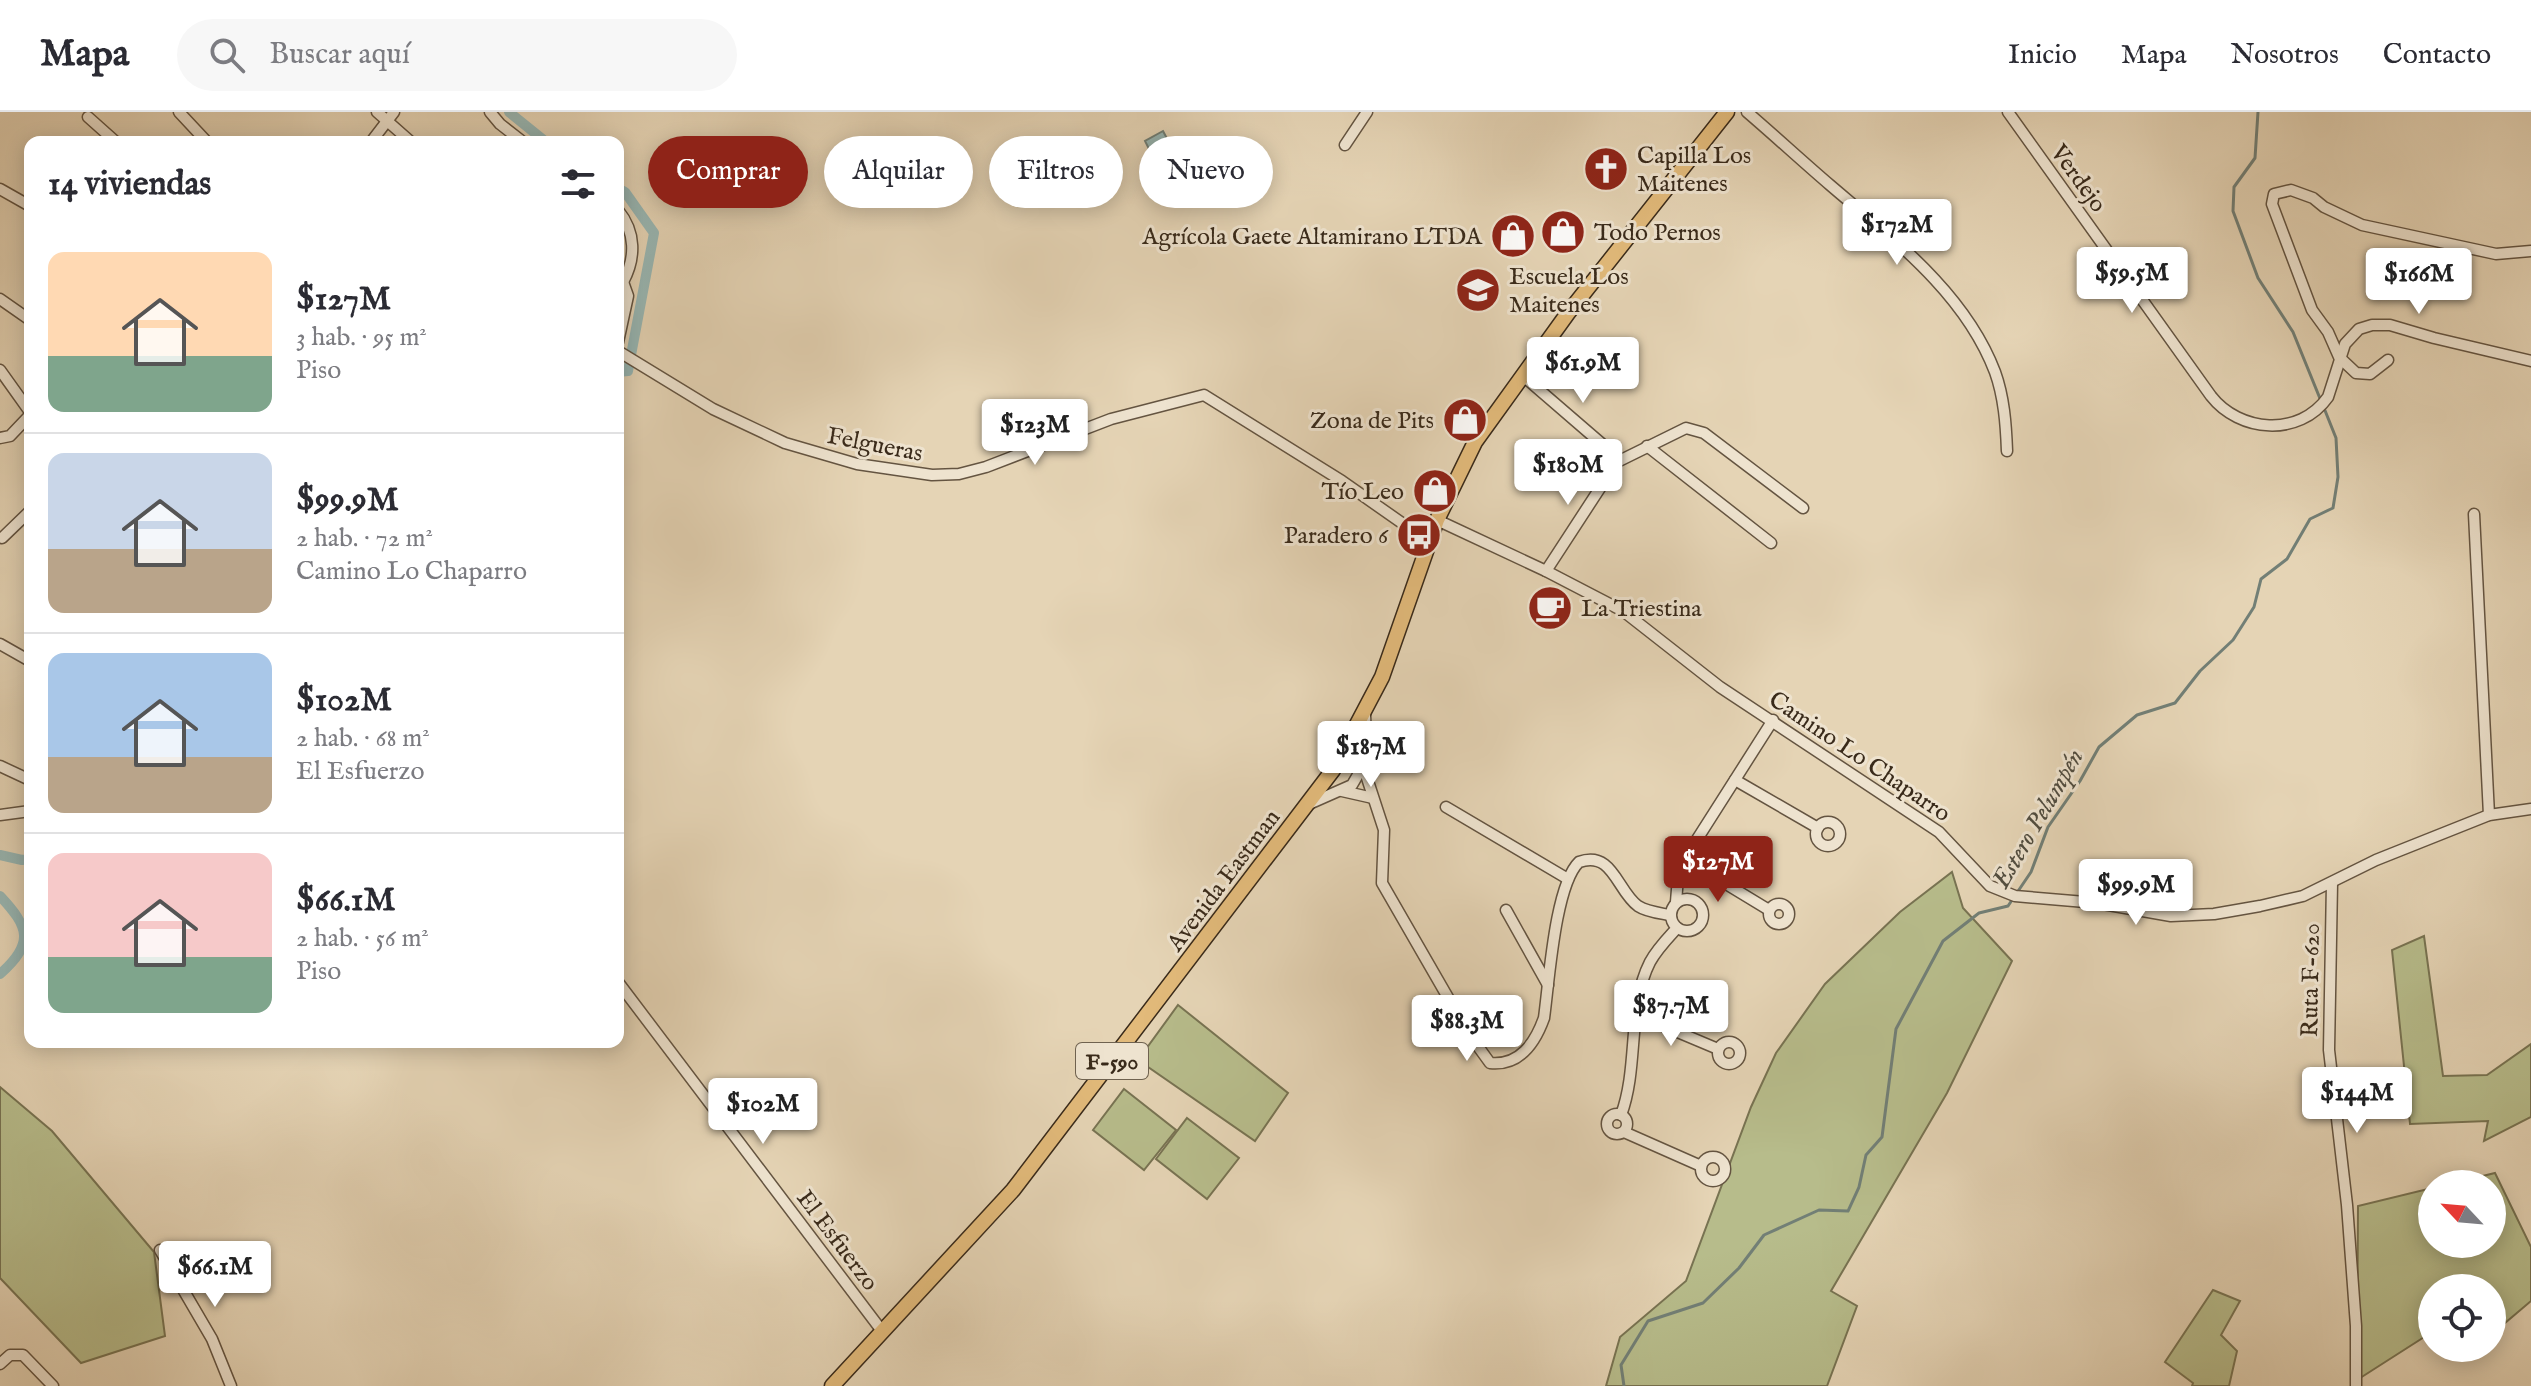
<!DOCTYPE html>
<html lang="es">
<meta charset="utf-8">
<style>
body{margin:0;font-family:"IM FELL English",serif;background:#f7f7f7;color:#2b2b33;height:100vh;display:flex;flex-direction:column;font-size:30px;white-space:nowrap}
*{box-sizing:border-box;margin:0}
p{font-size:26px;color:#7c7c81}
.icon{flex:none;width:44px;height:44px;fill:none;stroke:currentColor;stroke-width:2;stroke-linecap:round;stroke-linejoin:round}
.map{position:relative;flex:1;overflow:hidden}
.panel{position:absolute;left:24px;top:24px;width:600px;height:912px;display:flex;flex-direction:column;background:#fff;border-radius:16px;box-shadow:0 4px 20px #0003}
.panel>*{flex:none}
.banner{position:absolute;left:648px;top:24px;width:760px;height:72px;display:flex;gap:16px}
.needle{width:52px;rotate:296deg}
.controls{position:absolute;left:2418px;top:1058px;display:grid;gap:16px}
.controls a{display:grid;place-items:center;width:88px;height:88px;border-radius:50%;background:#fff;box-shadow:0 4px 20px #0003;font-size:40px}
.price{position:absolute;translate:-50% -68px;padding:0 18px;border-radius:8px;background:#fff;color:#222;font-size:26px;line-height:52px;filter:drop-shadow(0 2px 4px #0008)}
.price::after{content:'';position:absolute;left:50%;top:48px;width:24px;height:18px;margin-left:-12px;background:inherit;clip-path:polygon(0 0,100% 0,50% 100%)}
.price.selected{background:#8f2418;color:#fff}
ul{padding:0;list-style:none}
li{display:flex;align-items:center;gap:24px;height:200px;padding:0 24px}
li+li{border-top:2px solid #e1e1e2}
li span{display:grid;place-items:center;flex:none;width:224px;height:160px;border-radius:16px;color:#555}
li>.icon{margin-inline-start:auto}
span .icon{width:96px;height:96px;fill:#fffc;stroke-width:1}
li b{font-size:34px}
h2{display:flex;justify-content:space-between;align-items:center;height:96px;padding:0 24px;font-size:34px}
.tag{padding:0 28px;border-radius:36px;background:#fff;box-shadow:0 4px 20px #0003;font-size:28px;line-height:72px}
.tag.selected{background:#8f2418;color:#fff}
header{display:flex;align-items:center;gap:48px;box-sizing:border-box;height:112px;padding:0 40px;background:#fff;border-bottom:2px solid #e1e1e2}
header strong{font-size:38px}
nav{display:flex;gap:44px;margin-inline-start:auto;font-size:28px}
.search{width:560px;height:72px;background:#f7f7f7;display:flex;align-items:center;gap:20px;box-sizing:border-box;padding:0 28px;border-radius:44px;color:#7c7c81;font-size:30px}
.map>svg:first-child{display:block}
.green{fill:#b7bc8b;stroke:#787352;stroke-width:2}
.water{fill:#98b7b4;stroke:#727f76;stroke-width:2}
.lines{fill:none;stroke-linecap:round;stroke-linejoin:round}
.stream{stroke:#727f76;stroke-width:3}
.canal{stroke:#98b7b4;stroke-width:10}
.minor-casing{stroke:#645441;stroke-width:13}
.major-casing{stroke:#392a1a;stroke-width:17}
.minor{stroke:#eee3cf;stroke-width:10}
.major{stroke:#e2ba7a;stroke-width:14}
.labels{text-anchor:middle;stroke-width:6;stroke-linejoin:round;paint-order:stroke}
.shield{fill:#eee3cf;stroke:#6f6250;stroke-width:2}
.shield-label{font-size:22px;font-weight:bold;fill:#392a1a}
.poi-label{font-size:24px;fill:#392a1a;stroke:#eee3cf;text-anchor:start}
.street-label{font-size:24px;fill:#392a1a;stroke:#eee3cf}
.water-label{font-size:26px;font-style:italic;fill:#514d40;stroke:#eee3cf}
</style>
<header>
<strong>Mapa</strong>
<div class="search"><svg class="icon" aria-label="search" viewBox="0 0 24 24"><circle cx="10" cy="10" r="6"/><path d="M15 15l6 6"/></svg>Buscar aquí</div>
<nav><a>Inicio</a><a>Mapa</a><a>Nosotros</a><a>Contacto</a></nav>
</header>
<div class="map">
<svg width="2531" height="1274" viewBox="0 0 2531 1274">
<rect width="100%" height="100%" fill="#e5d4b5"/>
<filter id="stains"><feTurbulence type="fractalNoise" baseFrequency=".0025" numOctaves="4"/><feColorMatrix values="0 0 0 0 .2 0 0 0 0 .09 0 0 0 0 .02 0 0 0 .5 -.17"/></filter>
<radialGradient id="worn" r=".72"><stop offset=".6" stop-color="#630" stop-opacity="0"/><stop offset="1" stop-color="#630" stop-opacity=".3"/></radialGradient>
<g class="green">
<path d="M1952,760L1963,796L2012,849L1947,981L1831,1179L1857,1194L1827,1274H1606L1620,1225L1686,1169L1751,995L1776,941L1825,872L1900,800Z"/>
<path d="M2424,824L2443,964L2487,963L2531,932V1005L2484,1029L2488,1009L2410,1012L2392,838Z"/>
<path d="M1178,893L1288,981L1255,1029L1138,948Z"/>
<path d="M0,975L52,1019L154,1140L165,1224L81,1251L0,1166Z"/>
<path d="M1124,977L1176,1018L1144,1058L1093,1018Z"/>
<path d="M1187,1006L1239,1046L1207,1087L1156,1047Z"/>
<path d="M2495,1061L2531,1135V1189L2492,1222V1176H2432V1220L2357,1268L2358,1094L2432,1076V1132H2492V1072H2450Z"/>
<path d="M2213,1178L2240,1189L2221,1223L2237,1239L2229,1274H2192L2193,1271L2165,1250Z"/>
</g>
<path class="water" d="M1163,19L1183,57L1173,67L1167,64L1163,65L1145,29Z"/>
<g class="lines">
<g class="stream">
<path d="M2258,0L2255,46L2234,75L2233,99L2258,166L2293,220L2321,289"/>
<path d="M1624,1274L1621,1253L1648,1209L1703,1191L1739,1156L1764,1123L1819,1098L1848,1099L1859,1075L1866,1043L1882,1025L1896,917L1943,829L1979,801L2008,794L2031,760L2048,715L2080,669L2099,635L2137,603L2175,591L2200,559L2233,528L2254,495L2261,467L2287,447L2310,407L2333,396L2338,365L2336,326L2324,296"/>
</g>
<g class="canal">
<path d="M509,0L546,30"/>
<path d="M618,76L625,80L654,121L628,259L618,260"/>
<path d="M0,743L22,748L30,747"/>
<path d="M0,784C29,815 35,831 0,862"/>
</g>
<g class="minor-casing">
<g id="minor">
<path d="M179,0L207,30"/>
<path d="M377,0L411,30"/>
<path d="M490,0L500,12L523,30"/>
<path d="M1747,0C1775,24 1802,49 1830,73C1893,127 1965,181 1995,260C2004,285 2006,312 2007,339"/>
<path d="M2008,0L2211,284C2239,320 2299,326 2328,285L2345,232L2359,217L2372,213H2390L2434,226L2531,249"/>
<path d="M88,5L116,30"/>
<path d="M371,30L394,0"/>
<path d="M1345,33L1367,0"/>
<path d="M0,77L30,94"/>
<path d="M618,98C636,120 636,146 623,170"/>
<path d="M0,187L30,208"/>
<path d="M618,230L628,184L623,170L620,169"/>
<path d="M618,239L713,297L785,331L857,352L932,363L959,362L986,355L1111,307L1204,283L1342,369L1429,430"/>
<path d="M2388,248L2370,262L2356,261L2339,245L2328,220L2312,198L2272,92L2274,82L2291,78L2313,86L2324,95L2362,113L2496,142L2531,139"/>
<path d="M0,258L30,300"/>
<path d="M1522,263L1602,332L1617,350"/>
<path d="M0,326L10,324L30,303"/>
<path d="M1647,334L1771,431"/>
<path d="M2474,402L2489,703"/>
<path d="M1437,408L1546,459L1623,499L1720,575L1939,720L1990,774L2015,784L2097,791L2171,804L2214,802L2260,794L2303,784L2376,748L2489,703L2531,697"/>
<path d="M2,426L30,399"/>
<path d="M1546,459L1617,350L1686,316L1704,321L1803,396"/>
<path d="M0,532L30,549"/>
<path d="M1365,601L1367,666L1384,718L1382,771L1469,922L1490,951C1520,954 1535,931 1544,906C1549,870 1555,773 1579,750C1613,738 1617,779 1638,794C1647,800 1660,801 1670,803"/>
<path d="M0,654L30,668"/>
<path d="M1735,668L1818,716"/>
<path d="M1342,679L1373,686"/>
<path d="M1309,692L1352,673L1366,649"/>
<path d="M1446,695L1568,767"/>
<path d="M0,703L30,699"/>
<circle cx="1828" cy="722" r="12"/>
<path d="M1685,747L1769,798"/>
<path d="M2332,771L2329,938L2347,1093L2356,1214V1274"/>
<circle cx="1687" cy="803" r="16"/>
<path d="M1676,790L1678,765L1682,751L1773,608"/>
<circle cx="1779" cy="802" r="10"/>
<path d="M1506,798L1548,873"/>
<path d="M618,870L882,1219"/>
<path d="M1637,903L1718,937"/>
<circle cx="1729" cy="941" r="11"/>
<circle cx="1617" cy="1012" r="10"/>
<path d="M1621,1003C1639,955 1627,895 1650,850C1657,837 1667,827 1677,816"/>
<path d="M1624,1020L1701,1054"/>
<circle cx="1713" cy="1057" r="12"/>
<path d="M160,1138L212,1227L231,1274"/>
<path d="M0,1252L10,1243H23L53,1274"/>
</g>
</g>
<g class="major-casing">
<path id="major" d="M832,1274L1013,1078L1333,658L1382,565L1437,408L1475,330L1568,201L1727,0"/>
</g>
<use href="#minor" class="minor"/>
<use href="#major" class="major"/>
</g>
<defs>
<g id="church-disc" transform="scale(2.3)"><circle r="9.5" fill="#8f2418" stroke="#eee3cf"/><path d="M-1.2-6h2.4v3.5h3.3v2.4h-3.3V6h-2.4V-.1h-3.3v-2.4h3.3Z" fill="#fff"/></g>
<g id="shop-disc" transform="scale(2.3)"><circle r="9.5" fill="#8f2418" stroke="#eee3cf"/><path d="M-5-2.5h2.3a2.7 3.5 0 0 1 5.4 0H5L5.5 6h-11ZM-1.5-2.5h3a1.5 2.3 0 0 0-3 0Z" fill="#fff"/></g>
<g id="school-disc" transform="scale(2.3)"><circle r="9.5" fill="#8f2418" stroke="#eee3cf"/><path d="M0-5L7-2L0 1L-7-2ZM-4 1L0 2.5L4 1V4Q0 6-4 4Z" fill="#fff"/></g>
<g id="bus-disc" transform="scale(2.3)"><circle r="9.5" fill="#8f2418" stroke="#eee3cf"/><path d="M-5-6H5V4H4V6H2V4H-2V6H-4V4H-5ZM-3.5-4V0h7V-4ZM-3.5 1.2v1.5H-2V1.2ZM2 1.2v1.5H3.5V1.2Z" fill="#fff"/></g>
<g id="cafe-disc" transform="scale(2.3)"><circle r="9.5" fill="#8f2418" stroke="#eee3cf"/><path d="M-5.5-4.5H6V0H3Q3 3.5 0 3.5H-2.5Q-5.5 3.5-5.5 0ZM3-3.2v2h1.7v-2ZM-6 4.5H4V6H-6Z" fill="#fff"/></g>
</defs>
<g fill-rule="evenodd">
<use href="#church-disc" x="1606" y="57"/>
<use href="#shop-disc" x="1563" y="120"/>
<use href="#shop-disc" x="1513" y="124"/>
<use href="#school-disc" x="1478" y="178"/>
<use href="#shop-disc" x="1465" y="308"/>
<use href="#shop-disc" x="1435" y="379"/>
<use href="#bus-disc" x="1419" y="423"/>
<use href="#cafe-disc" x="1550" y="496"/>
</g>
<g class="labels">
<rect class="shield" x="1076" y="931" width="72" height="36" rx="6"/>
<g class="shield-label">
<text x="1112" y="957">F-590</text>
</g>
<g class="poi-label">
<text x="1637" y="51">Capilla Los<tspan x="1637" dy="28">Maitenes</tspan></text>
<text x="1594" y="128">Todo Pernos</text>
<text x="1482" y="132" text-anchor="end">Agrícola Gaete Altamirano LTDA</text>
<text x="1509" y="172">Escuela Los<tspan x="1509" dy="28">Maitenes</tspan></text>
<text x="1434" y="316" text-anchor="end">Zona de Pits</text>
<text x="1404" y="387" text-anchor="end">Tío Leo</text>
<text x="1388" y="431" text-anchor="end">Paradero 6</text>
<text x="1581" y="504">La Triestina</text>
</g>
<g class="street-label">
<text transform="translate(2079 66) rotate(54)" y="8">Verdejo</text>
<text transform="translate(875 332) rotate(11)" y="8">Felgueras</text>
<text transform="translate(1860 644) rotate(34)" y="8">Camino Lo Chaparro</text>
<text transform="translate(1223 768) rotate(-53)" y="8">Avenida Eastman</text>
<text transform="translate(2310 868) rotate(-89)" y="8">Ruta F-620</text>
<text transform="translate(838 1128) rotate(53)" y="8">El Esfuerzo</text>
</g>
<g class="water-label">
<text transform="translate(2037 706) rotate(-60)" y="9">Estero Pelumpén</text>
</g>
</g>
<rect width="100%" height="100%" filter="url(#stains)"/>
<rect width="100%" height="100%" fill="url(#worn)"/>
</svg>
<div class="controls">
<a><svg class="needle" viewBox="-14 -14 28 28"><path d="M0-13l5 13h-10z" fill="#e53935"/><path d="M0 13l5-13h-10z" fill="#7c7c81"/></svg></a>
<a><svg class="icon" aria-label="locate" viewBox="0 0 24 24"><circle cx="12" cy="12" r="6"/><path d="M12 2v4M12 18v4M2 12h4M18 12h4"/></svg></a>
</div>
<b class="price" style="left:1897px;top:155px">$172M</b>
<b class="price" style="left:2132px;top:203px">$59.5M</b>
<b class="price" style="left:2419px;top:204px">$166M</b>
<b class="price" style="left:1583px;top:293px">$61.9M</b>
<b class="price" style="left:1035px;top:355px">$123M</b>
<b class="price" style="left:1568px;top:395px">$180M</b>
<b class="price" style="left:1371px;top:677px">$187M</b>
<b class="price selected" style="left:1718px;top:792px">$127M</b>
<b class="price" style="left:2136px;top:815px">$99.9M</b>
<b class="price" style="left:1671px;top:936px">$87.7M</b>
<b class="price" style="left:1467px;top:951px">$88.3M</b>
<b class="price" style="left:2357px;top:1023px">$144M</b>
<b class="price" style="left:763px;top:1034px">$102M</b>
<b class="price" style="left:215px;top:1197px">$66.1M</b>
<div class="banner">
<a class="tag selected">Comprar</a>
<a class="tag">Alquilar</a>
<a class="tag">Filtros</a>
<a class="tag">Nuevo</a>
</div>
<section class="panel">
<h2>14 viviendas<svg class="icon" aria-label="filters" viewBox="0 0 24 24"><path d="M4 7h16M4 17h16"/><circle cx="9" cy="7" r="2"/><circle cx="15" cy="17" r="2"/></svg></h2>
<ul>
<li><span style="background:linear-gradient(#ffd9b3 65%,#7fa58c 0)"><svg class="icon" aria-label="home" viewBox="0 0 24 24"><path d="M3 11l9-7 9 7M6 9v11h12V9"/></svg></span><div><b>$127M</b><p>3 hab. · 95 m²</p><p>Piso</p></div></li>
<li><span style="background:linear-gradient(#c9d6e8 60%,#b9a48a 0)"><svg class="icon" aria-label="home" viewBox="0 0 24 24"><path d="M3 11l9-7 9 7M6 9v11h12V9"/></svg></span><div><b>$99.9M</b><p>2 hab. · 72 m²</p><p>Camino Lo Chaparro</p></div></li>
<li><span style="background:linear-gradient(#a9c7e8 65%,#b9a48a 0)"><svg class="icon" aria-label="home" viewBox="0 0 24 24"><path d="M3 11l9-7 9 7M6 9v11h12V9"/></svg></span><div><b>$102M</b><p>2 hab. · 68 m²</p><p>El Esfuerzo</p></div></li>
<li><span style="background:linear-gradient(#f6c9c9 65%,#7fa58c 0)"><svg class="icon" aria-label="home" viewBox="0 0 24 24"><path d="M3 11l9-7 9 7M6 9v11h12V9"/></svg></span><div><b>$66.1M</b><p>2 hab. · 56 m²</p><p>Piso</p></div></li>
</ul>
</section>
</div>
